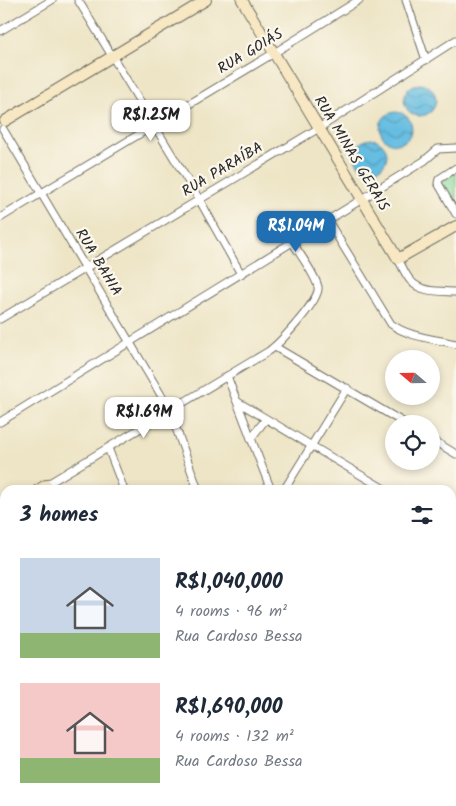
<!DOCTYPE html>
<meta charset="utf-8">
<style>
body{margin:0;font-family:Kalam,sans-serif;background:#f2f2f3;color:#1f2937;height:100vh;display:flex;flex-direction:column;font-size:19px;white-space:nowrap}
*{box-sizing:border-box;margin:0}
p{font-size:16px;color:#747a83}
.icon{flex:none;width:28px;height:28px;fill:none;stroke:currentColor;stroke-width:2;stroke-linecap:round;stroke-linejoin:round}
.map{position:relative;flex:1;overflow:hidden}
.panel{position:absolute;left:0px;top:485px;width:456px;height:321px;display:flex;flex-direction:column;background:#fff;border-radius:15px 15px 0 0;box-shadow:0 2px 8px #0003}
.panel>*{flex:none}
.needle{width:32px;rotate:290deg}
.tools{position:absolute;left:385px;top:350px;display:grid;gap:10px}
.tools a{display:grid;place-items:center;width:55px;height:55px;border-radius:50%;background:#fff;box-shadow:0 2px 8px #0003;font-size:25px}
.price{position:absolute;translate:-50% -42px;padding:0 11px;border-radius:10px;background:#fff;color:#222;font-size:16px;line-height:32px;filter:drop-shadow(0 1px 2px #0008)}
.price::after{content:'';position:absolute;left:50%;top:30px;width:15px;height:11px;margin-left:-8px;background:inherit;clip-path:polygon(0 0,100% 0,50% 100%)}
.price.on{background:#1f6fb2;color:#fff}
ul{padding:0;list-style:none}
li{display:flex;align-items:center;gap:15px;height:125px;padding:0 20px}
li span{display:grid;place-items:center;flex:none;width:140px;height:100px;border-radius:0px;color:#555}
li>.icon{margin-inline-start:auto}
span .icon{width:60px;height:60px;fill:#fffc;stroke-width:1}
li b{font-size:21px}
h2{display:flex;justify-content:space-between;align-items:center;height:60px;padding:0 20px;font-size:21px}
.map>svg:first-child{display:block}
.built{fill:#f3cfdf}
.industrial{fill:#cfbdce}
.park{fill:url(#park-crowns);stroke:#5a8263}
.water{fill:url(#water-waves);stroke:#487486}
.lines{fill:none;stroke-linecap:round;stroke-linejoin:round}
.street-casing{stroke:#6f6c61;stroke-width:9}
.secondary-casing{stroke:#6f6c61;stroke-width:12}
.primary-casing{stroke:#6f6c61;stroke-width:14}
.street{stroke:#fff;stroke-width:7}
.secondary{stroke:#f7e8c3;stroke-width:10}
.primary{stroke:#eac669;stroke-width:11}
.rail{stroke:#2b2b2b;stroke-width:2;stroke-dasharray:8 4;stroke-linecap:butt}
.labels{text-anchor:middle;stroke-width:4.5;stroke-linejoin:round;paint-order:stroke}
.street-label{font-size:15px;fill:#2b2b2b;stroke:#fbf7ec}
</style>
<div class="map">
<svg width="456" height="806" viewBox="0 0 456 806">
<defs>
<pattern id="park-crowns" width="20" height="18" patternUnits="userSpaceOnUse" patternTransform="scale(1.25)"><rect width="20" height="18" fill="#88da9b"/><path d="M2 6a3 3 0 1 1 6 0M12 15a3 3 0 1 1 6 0" fill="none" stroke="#76bb86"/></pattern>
<pattern id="water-waves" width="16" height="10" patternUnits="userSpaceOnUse" patternTransform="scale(1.25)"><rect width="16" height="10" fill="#65bde2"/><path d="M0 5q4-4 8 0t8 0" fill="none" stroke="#539ab7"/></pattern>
</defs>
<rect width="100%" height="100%" fill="#fbf7ec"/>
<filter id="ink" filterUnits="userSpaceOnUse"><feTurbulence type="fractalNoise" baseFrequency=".02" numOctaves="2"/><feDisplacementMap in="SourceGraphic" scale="10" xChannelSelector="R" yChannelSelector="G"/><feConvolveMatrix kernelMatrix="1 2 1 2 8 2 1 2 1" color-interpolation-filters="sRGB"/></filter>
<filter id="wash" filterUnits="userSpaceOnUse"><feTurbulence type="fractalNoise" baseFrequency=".0096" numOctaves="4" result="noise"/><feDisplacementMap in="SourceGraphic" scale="20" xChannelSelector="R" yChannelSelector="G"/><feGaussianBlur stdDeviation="1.12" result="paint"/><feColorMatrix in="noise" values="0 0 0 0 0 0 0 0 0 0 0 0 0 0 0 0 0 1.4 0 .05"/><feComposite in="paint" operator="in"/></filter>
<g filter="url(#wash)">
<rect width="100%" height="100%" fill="#eee5c6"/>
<path class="built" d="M456,541V660L451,662V545Z"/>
<path class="industrial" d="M92,801H146L158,806H101Z"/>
<path class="park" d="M456,172V208L440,183Z"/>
<g class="water">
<circle cx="420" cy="100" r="16"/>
<circle cx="396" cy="128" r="16"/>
<circle cx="371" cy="155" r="16"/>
</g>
</g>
<g filter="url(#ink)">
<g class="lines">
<g class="street-casing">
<g id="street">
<path d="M78,0L199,199L241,274"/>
<path d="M406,0L426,60"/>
<path d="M0,31L52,0"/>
<path d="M3,129L164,400L170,411L198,490"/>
<path d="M456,168L439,179L438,183L456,214"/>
<path d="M0,218L274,53L359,0"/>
<path d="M328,221L391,324C408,337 435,339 456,344"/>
<path d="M398,259C402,266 405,274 410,280C420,293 441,291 456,292"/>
<path d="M0,319L319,128L456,40"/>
<path d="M275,347L406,424"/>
<path d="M227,376L271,490"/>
<path d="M238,402L386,490"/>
<path d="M0,422L424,161L438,149L456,148"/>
<path d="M251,438L266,419"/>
<path d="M431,439L456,454"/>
<path d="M108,448L124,490"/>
<path d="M46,485L269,351C280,343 321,299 318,287C315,274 300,255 293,243"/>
<path d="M284,490L347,388"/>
<path d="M451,528L456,531"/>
<path d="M451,542L456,537"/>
<path d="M451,717L456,716"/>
<path d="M8,806L11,801"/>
<path d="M296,806L299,801"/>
</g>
</g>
<g class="secondary-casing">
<g id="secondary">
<path d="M242,0L398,259L456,226"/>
<path d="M5,121L206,0"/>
<path d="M38,490L46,485L48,490"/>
<path d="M0,514L5,511"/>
<path d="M0,589L5,601"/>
<path d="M451,784L456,783"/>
<path d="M218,801L227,806"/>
</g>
</g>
<g class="primary-casing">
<g id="primary">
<path d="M0,752L5,755"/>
<path d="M84,801L92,806"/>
</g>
</g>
<use href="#street" class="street"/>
<use href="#secondary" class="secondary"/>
<use href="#primary" class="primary"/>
<g class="rail">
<path d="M0,739L5,742"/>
<path d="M105,801L114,806"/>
<path d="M126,801L139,806"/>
</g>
</g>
</g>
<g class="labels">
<g class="street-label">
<text transform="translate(250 51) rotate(-31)" y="5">RUA GOIÁS</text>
<text transform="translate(352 153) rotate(59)" y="5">RUA MINAS GERAIS</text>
<text transform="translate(222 169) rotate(-31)" y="5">RUA PARAÍBA</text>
<text transform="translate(99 262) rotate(59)" y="5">RUA BAHIA</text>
</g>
</g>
</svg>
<div class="tools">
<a><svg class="needle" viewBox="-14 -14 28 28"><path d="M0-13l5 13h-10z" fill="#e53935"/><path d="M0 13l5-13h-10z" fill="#747a83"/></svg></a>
<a><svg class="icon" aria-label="locate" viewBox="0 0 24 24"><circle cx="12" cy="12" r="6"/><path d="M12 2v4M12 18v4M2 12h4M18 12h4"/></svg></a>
</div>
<b class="price" style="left:151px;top:142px">R$1.25M</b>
<b class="price on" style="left:296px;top:253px">R$1.04M</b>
<b class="price" style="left:144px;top:439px">R$1.69M</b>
<section class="panel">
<h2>3 homes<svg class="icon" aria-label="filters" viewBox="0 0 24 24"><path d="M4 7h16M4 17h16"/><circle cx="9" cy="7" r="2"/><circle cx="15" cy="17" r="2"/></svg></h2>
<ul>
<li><span style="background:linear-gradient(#c9d6e8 75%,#8fb573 0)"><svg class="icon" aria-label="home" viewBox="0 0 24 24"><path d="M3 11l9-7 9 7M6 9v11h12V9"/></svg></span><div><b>R$1,040,000</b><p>4 rooms · 96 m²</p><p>Rua Cardoso Bessa</p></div></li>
<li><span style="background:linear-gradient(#f6c9c9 75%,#8fb573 0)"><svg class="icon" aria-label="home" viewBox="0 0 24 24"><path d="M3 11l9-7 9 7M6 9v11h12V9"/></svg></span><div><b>R$1,690,000</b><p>4 rooms · 132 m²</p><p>Rua Cardoso Bessa</p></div></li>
</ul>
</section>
</div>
